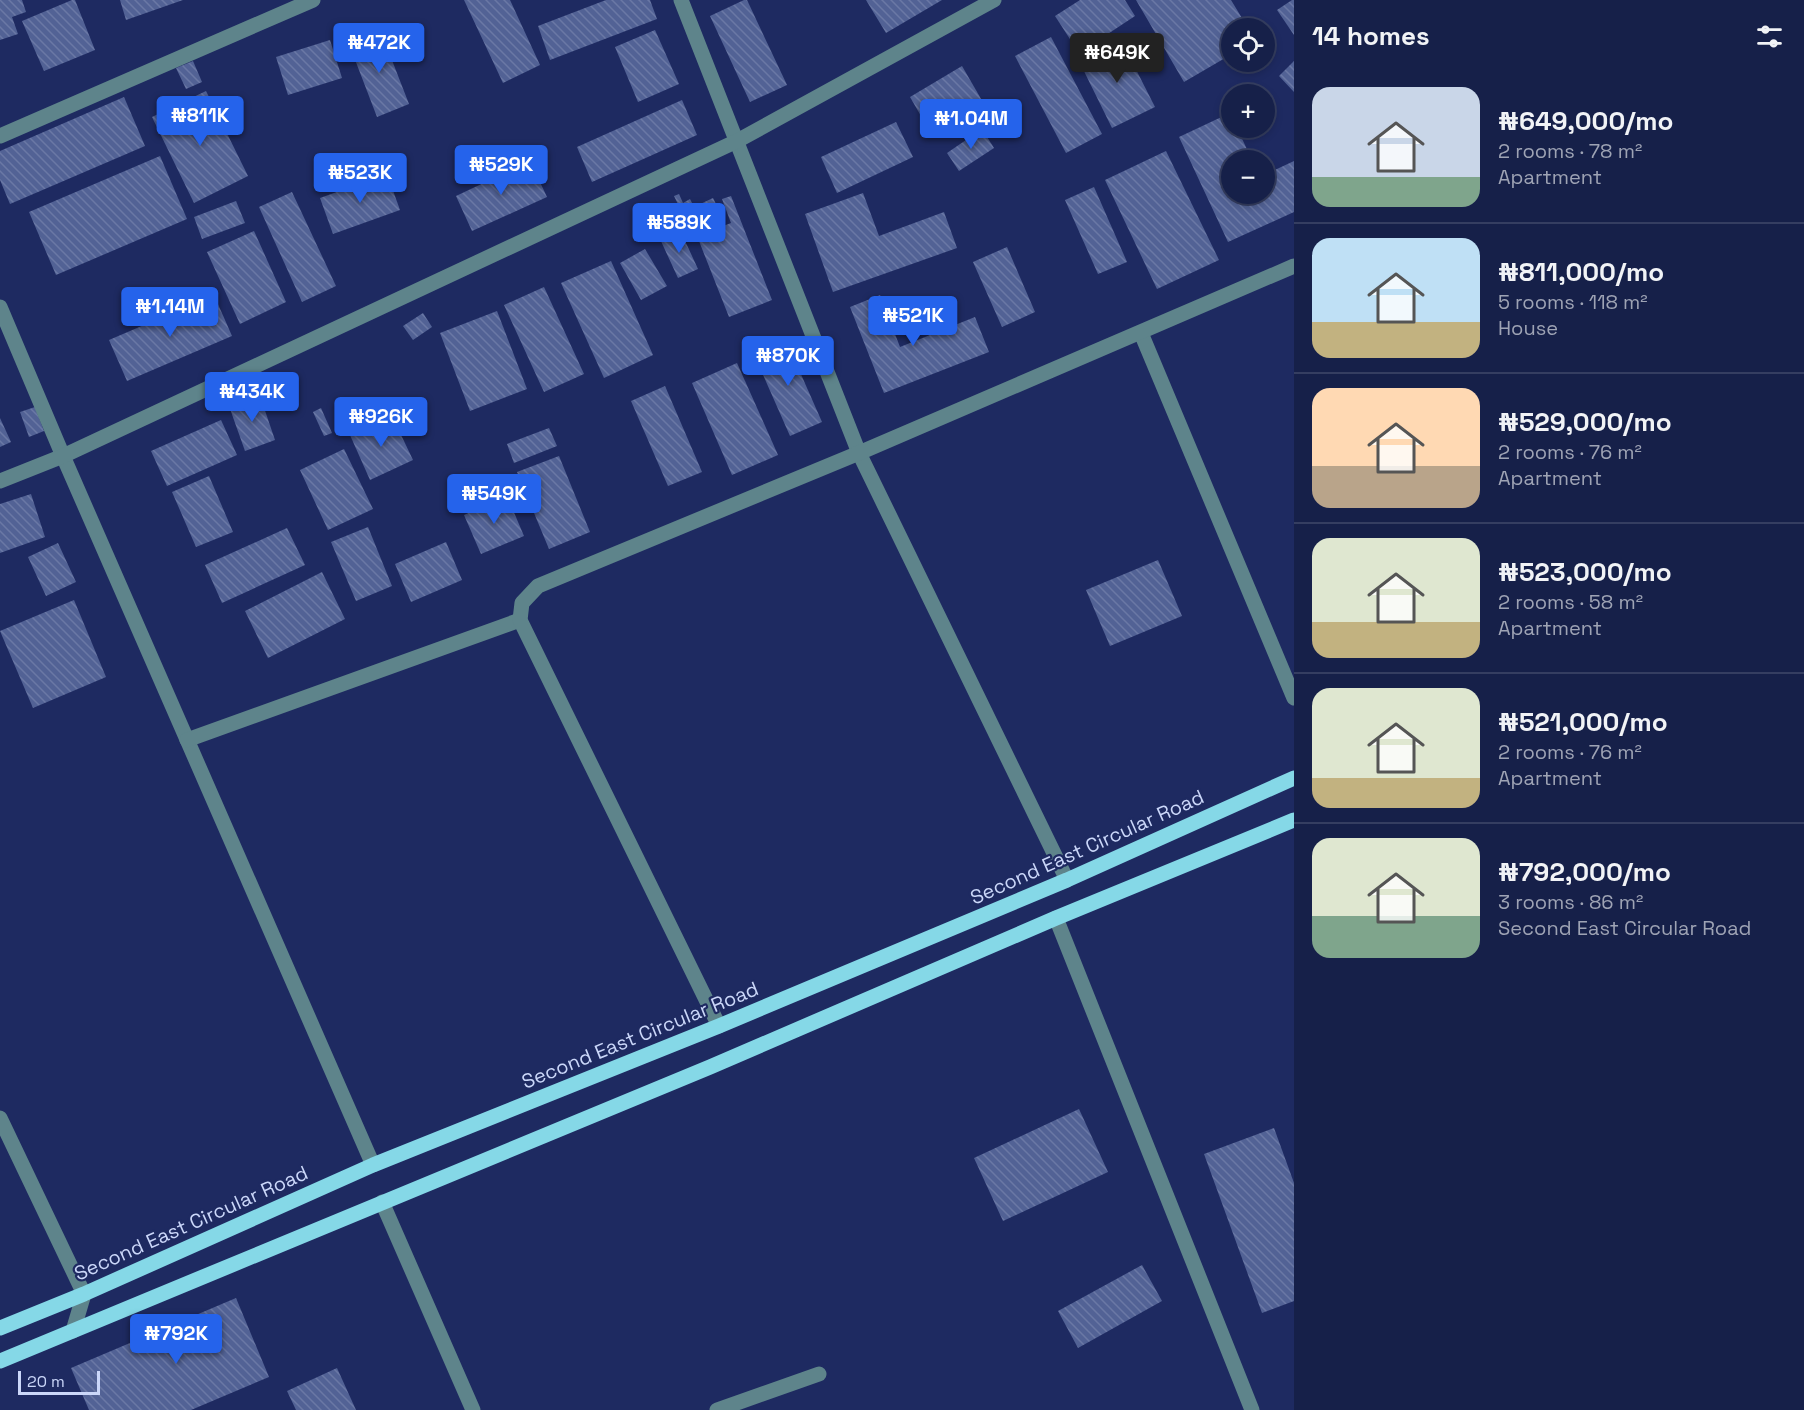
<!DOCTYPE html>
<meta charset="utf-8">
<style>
body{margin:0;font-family:"Space Grotesk",sans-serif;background:#1f2850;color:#f1f3f6;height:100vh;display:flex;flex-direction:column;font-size:22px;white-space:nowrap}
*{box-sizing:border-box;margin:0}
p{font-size:20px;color:#9ea3b4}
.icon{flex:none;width:33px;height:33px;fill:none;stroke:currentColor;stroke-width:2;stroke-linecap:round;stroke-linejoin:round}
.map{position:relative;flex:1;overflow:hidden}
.side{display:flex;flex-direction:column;background:#162049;width:510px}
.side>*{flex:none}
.controls{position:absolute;left:1221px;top:18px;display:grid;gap:12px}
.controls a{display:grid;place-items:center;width:54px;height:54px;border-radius:50%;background:#162049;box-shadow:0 3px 9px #0003,0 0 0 2px #353e61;font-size:30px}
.scale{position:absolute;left:18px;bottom:15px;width:82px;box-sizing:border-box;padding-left:6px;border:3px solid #cbd7f9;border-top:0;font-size:16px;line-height:21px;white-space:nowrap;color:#cbd7f9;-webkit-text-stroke:4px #1e2a61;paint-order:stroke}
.price{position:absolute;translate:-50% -51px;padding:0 14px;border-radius:6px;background:#2563eb;color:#fff;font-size:20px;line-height:39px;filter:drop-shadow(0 2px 3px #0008)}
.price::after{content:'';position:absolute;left:50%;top:36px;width:18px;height:14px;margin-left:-9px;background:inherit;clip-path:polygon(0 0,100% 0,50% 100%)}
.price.selected{background:#222;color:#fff}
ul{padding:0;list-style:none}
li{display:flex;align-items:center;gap:18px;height:150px;padding:0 18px}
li+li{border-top:2px solid #353e61}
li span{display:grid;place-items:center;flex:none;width:168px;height:120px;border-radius:18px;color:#555}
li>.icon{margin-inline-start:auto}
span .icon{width:72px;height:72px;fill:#fffc;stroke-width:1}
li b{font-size:26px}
h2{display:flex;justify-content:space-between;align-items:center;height:72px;padding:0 18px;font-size:26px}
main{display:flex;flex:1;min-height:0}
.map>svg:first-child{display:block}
.building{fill:url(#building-back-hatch)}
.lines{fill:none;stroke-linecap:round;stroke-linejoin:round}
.minor{stroke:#5e848b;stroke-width:15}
.major{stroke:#85d8e7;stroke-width:15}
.labels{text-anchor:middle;stroke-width:4.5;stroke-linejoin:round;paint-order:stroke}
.street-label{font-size:20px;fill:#cbd7f9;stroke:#1e2a61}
</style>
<main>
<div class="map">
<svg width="1294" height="1410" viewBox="0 0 1294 1410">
<defs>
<pattern id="building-back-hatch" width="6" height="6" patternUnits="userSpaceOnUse" patternTransform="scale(1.5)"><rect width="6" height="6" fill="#526295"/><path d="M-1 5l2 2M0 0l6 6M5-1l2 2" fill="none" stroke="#6a78a5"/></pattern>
</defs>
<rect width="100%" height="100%" fill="#1e2a61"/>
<g class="building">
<path d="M0,0H22L26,12L12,17L18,34L0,40Z"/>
<path d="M72,0H75L95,50L44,71L22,21Z"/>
<path d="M120,0H183L126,20Z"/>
<path d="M464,0H510L540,65L503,83Z"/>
<path d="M606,0H650L657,19L550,60L538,26Z"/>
<path d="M744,0H747L787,85L750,102L710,16Z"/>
<path d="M866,0H942L886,33Z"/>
<path d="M1080,0H1125L1135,16L1079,53L1055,16Z"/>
<path d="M1136,0H1231L1248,28H1232V54L1184,82Z"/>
<path d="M1292,0H1294V35L1277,10Z"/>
<path d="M655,30L679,84L638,102L615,47Z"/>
<path d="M381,32L409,104L377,117L349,44Z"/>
<path d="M1051,37L1102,134L1066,153L1015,56Z"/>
<path d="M330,40L342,78L288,95L276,57Z"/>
<path d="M1121,40L1155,107L1112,128L1079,61Z"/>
<path d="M193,61L202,82L186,89L176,68Z"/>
<path d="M1294,61V92L1279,76Z"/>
<path d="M962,66L984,104L932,135L910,97Z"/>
<path d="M206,91L248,176L194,203L152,117Z"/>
<path d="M124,97L145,146L10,204L0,180V151Z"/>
<path d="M682,100L697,135L592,182L577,147Z"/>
<path d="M1230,113L1232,128H1237L1252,160H1232V194H1264V175L1294,161V212L1228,242L1179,137Z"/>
<path d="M896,122L913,157L837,193L821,157Z"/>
<path d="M982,129L994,148L959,171L947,153Z"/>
<path d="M1166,151L1219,260L1157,289L1105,180Z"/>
<path d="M160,156L187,219L56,275L29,212Z"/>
<path d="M530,161L547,197L472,231L456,196Z"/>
<path d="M387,174L400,210L333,234L320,198Z"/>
<path d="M1094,187L1127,262L1098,274L1065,200Z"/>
<path d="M292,192L336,286L302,302L259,207Z"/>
<path d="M863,193L879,236L944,212L957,248L833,292L805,214Z"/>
<path d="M679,194L683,203L690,199L694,207L713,198L722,216L691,231L674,196Z"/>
<path d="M731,196L772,300L729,317L697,236L731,223L722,199Z"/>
<path d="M236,201L245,223L202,239L194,217Z"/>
<path d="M680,230L698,269L678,278L660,239Z"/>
<path d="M254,231L286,302L240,324L207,252Z"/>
<path d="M1007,247L1035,312L1002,327L973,262Z"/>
<path d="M645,249L667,286L641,300L620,263Z"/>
<path d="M611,261L653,355L604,378L561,283Z"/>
<path d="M544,287L584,374L544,392L504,305Z"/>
<path d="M214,295L232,336L127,381L109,340Z"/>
<path d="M880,295L900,347L975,317L989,352L884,393L850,307Z"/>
<path d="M497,311L527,389L470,411L440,333Z"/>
<path d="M423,313L432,327L413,340L403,326Z"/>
<path d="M785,338L822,422L790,436L753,352Z"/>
<path d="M737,363L778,455L732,475L692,383Z"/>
<path d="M665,386L702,472L668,486L631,401Z"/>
<path d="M260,396L275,440L245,451L229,406Z"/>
<path d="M35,407L44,431L29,437L20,412Z"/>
<path d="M321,408L332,433L324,436L313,412Z"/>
<path d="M392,416L413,460L370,480L350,435Z"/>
<path d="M0,418L11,442L0,447Z"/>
<path d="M221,420L237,455L167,486L151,451Z"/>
<path d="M549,428L557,446L514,463L507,444Z"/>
<path d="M344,449L373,509L328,530L300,470Z"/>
<path d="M559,456L590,532L549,549L517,472Z"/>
<path d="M209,476L233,532L196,547L172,492Z"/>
<path d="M31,494L45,537L0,553V504Z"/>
<path d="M507,496L524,536L481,554L464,515Z"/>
<path d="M368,527L392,586L356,601L331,542Z"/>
<path d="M287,528L305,565L222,603L205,565Z"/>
<path d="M446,542L462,580L411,602L395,564Z"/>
<path d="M58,543L76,582L46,596L28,557Z"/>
<path d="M1158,560L1182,616L1110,646L1086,590Z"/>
<path d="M322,572L345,619L268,658L245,611Z"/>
<path d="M74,600L106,677L33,708L0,631Z"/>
<path d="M1079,1109L1108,1172L1003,1221L974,1158Z"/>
<path d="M1274,1128L1294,1183V1301L1262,1313L1204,1154Z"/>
<path d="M1142,1265L1162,1301L1078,1348L1058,1311Z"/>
<path d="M236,1298L269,1377L191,1410H89L71,1368Z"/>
<path d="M337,1368L356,1410H296L287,1391Z"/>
</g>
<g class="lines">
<g class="minor">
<path d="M681,0L859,453L1067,880"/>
<path d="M0,136L313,0"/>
<path d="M0,307L63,456L373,1165"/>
<path d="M1141,333L1294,698"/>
<path d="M0,481L63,456L737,141L994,0"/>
<path d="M187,740L520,620"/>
<path d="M1056,918L1252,1410"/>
<path d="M719,1026L520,620L522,603L538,586L859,453L1294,266"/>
<path d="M0,1118L84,1294L73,1331"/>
<path d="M382,1202L473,1410"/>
<path d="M717,1410L819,1374"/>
</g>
<g class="major">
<path d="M0,1328L84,1294L373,1165L719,1026L1067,880L1294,778"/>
<path d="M0,1361L710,1067L1056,918L1294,820"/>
</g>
</g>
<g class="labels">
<g class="street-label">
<text transform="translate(1087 847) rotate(-24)" y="7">Second East Circular Road</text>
<text transform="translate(640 1035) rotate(-22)" y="7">Second East Circular Road</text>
<text transform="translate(191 1223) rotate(-24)" y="7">Second East Circular Road</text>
</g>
</g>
</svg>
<div class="controls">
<a><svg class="icon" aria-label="locate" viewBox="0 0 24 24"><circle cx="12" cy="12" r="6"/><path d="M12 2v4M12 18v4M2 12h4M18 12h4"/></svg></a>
<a>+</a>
<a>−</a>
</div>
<div class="scale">20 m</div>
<b class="price" style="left:379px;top:74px">₦472K</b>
<b class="price selected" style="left:1117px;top:84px">₦649K</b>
<b class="price" style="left:200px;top:147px">₦811K</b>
<b class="price" style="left:971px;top:150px">₦1.04M</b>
<b class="price" style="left:501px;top:196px">₦529K</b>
<b class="price" style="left:360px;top:204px">₦523K</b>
<b class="price" style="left:679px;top:254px">₦589K</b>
<b class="price" style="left:170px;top:338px">₦1.14M</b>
<b class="price" style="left:913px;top:347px">₦521K</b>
<b class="price" style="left:788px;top:387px">₦870K</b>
<b class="price" style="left:252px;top:423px">₦434K</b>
<b class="price" style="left:381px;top:448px">₦926K</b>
<b class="price" style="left:494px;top:525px">₦549K</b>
<b class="price" style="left:176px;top:1365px">₦792K</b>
</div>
<section class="side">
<h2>14 homes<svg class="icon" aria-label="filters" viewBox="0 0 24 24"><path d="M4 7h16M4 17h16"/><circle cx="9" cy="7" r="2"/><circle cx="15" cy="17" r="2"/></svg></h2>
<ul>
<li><span style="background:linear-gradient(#c9d6e8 75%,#7fa58c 0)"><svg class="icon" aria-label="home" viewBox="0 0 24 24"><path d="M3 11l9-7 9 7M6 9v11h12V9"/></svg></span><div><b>₦649,000/mo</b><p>2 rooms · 78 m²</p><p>Apartment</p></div></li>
<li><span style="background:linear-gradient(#bfe0f5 70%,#c2b280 0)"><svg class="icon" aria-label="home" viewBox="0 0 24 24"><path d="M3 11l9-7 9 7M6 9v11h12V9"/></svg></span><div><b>₦811,000/mo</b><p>5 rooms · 118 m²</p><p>House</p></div></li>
<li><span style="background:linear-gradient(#ffd9b3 65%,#b9a48a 0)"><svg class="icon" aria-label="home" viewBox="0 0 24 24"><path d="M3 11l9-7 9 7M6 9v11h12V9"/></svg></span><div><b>₦529,000/mo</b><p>2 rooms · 76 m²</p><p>Apartment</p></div></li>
<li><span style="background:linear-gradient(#dfe7d0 70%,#c2b280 0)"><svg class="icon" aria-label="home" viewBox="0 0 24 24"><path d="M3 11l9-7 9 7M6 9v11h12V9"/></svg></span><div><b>₦523,000/mo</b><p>2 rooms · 58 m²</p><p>Apartment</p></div></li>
<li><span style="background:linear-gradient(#dfe7d0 75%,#c2b280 0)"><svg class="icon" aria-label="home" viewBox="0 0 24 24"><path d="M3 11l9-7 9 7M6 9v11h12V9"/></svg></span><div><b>₦521,000/mo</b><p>2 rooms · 76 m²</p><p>Apartment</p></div></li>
<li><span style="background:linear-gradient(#dfe7d0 65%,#7fa58c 0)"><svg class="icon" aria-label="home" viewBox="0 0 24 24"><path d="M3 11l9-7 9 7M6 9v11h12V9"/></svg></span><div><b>₦792,000/mo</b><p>3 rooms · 86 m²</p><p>Second East Circular Road</p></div></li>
</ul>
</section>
</main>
